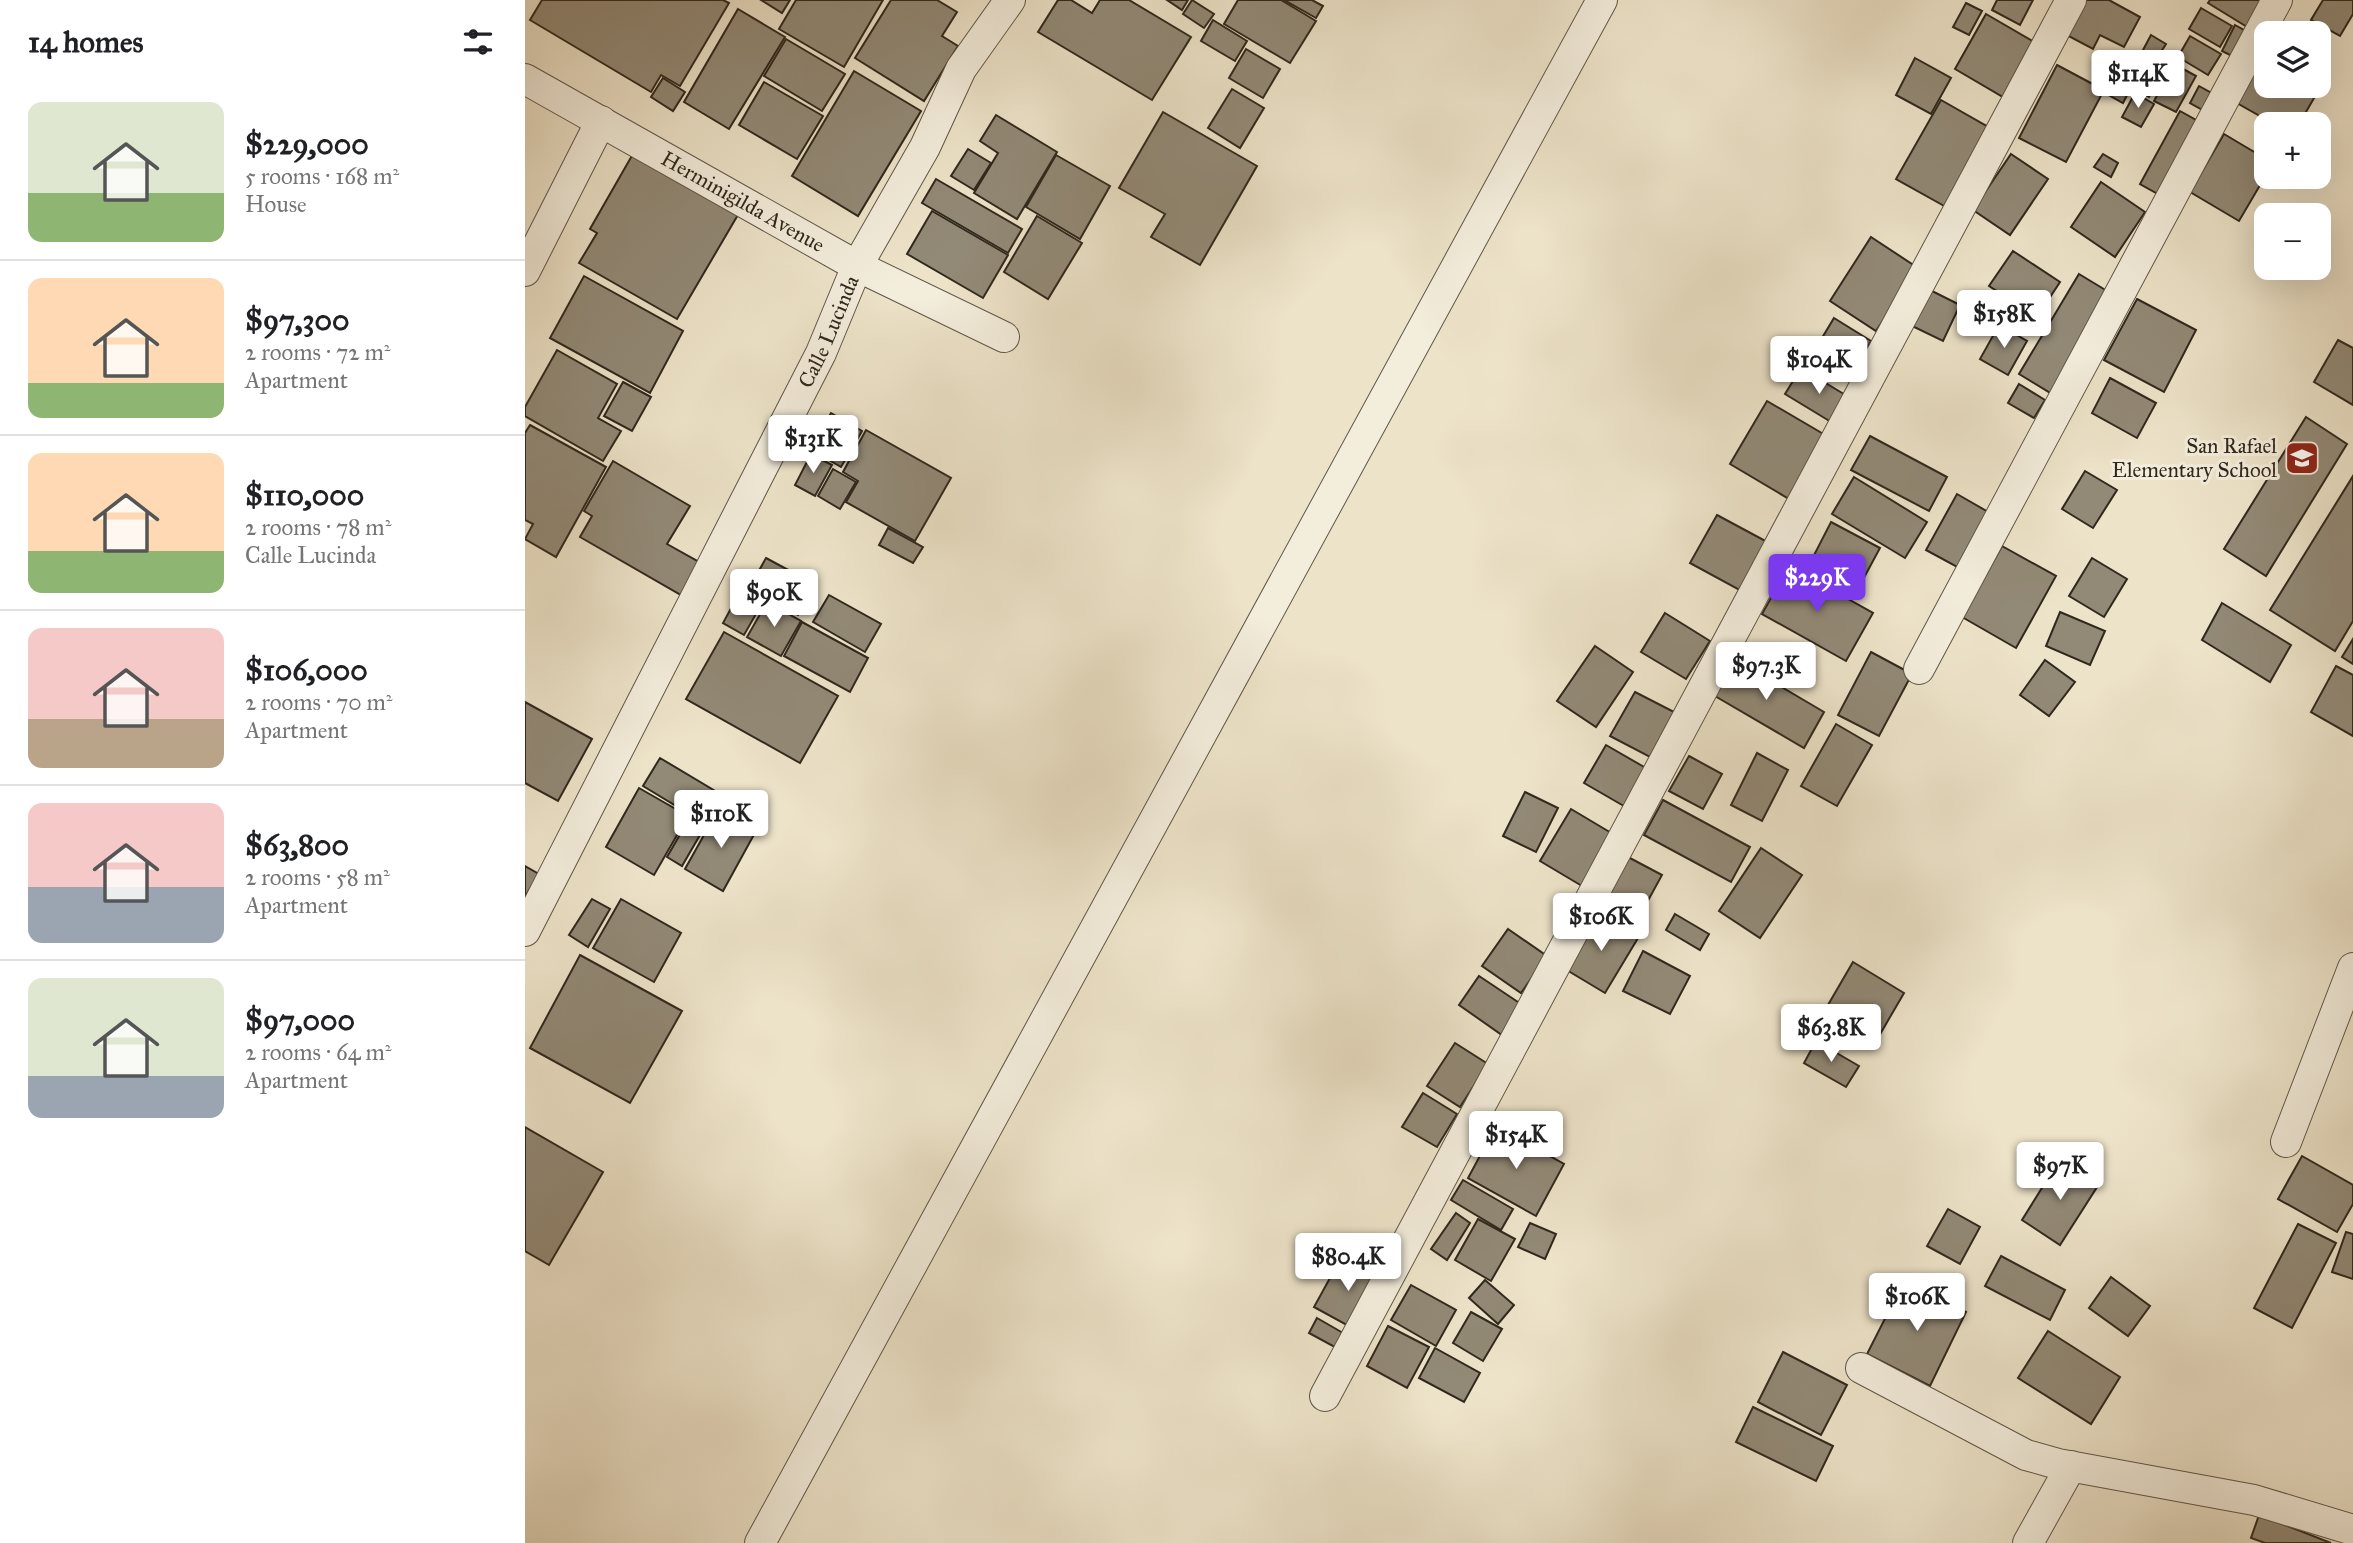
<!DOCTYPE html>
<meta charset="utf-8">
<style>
body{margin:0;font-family:"IM FELL Great Primer",serif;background:#f2f2f2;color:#202124;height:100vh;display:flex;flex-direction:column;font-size:26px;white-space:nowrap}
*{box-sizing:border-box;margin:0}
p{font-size:23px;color:#757577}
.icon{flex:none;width:38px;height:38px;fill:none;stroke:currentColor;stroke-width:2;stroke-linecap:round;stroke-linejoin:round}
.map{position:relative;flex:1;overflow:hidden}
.side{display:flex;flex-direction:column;background:#fff;width:525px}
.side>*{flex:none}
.buttons{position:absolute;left:1729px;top:21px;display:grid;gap:14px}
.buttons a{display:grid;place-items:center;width:77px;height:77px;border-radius:14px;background:#fff;box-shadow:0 7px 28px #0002;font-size:35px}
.price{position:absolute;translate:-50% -60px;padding:0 16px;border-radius:7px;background:#fff;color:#222;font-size:23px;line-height:46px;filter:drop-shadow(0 2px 4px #0008)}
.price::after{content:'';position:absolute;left:50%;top:42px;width:21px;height:16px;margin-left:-10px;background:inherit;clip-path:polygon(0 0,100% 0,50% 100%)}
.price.on{background:#7c3aed;color:#fff}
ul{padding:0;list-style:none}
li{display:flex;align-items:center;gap:21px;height:175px;padding:0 28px}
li+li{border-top:2px solid #e0e0e0}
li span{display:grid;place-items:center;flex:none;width:196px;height:140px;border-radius:14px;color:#555}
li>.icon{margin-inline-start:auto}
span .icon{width:84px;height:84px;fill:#fffc;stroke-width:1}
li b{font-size:30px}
h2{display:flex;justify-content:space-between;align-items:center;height:84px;padding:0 28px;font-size:30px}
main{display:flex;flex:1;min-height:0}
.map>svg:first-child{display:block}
.building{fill:#928976;stroke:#30281d;stroke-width:2}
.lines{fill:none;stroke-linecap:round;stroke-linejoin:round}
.street-casing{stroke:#5f5748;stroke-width:32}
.street{stroke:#f3eddc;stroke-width:30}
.labels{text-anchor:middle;stroke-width:6;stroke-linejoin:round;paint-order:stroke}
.street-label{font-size:21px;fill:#30281d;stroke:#f3eddc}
.poi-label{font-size:21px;fill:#30281d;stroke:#f3eddc;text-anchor:end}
</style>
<main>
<section class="side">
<h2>14 homes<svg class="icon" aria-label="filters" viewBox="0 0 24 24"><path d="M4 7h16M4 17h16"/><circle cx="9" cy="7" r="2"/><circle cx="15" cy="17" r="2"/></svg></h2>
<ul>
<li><span style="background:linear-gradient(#dfe7d0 65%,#8fb573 0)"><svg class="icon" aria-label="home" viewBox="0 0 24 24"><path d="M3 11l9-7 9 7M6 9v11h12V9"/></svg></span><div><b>$229,000</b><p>5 rooms · 168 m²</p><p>House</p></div></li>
<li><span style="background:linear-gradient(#ffd9b3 75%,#8fb573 0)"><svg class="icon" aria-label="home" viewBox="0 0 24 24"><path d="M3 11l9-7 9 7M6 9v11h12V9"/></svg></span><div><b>$97,300</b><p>2 rooms · 72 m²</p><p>Apartment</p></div></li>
<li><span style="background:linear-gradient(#ffd9b3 70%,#8fb573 0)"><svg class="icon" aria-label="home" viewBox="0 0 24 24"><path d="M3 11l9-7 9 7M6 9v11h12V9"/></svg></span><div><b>$110,000</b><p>2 rooms · 78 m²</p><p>Calle Lucinda</p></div></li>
<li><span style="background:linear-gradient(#f6c9c9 65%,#b9a48a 0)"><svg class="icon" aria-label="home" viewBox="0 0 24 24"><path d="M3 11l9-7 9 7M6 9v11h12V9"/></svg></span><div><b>$106,000</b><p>2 rooms · 70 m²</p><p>Apartment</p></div></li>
<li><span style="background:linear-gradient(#f6c9c9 60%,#9aa5b1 0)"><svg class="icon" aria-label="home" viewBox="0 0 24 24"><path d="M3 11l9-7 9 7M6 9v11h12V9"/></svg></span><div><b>$63,800</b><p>2 rooms · 58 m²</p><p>Apartment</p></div></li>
<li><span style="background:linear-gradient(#dfe7d0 70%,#9aa5b1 0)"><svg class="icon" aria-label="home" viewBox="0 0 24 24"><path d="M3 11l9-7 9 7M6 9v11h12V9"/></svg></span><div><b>$97,000</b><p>2 rooms · 64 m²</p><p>Apartment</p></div></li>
</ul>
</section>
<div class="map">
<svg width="1828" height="1543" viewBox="0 0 1828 1543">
<rect width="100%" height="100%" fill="#ede3c9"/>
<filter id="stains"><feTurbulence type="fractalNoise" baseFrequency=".00286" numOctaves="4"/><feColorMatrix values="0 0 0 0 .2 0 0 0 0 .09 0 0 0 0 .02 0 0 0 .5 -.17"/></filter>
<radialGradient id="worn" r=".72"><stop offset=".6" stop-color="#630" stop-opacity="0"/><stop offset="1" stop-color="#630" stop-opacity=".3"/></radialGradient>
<g class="building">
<path d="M17,0H198L204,3L155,86L136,75L126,92L5,20Z"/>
<path d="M236,0H265L257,13Z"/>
<path d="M271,0H358L319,67L254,29Z"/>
<path d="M366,0H412L432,12L417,36L433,46L399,101L330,58Z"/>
<path d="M533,0H546L567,13L575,0H604L666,37L627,100L513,32Z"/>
<path d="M642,0H663L657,10Z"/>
<path d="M667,0L689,14L679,28L658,14Z"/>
<path d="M713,0H756L791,21L765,63L699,24Z"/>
<path d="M759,0H787L798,6L791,18Z"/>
<path d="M1472,0H1508L1495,25L1467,10Z"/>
<path d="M1555,0H1584L1615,17L1599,47L1575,35L1568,49L1538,33Z"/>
<path d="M1685,0H1735L1743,5L1727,30L1683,3Z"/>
<path d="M1798,0H1828V14L1815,36L1786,20Z"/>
<path d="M1441,3L1457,11L1444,35L1428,27Z"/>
<path d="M1676,8L1707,26L1695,47L1664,29Z"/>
<path d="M213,9L260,37L204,129L159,102Z"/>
<path d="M1461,14L1509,42L1478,97L1430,69Z"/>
<path d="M688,20L722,41L710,61L676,41Z"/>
<path d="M1710,25L1728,35L1715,60L1697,51Z"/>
<path d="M1626,35L1641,44L1632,58L1642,64L1634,78L1610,65Z"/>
<path d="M1665,36L1696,54L1683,75L1653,57Z"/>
<path d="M261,39L320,74L297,111L239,76Z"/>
<path d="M721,49L755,69L738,98L704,78Z"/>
<path d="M1739,53L1741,54V86H1796L1774,124H1749L1710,102Z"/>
<path d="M1390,58L1426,78L1406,114L1371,95Z"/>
<path d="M1578,61L1592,69L1583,86L1569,78Z"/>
<path d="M1598,64L1614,72L1598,103L1582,94Z"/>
<path d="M1649,64L1671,76L1651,112L1629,101Z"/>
<path d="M1532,65L1579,90L1541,162L1494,138Z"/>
<path d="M329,71L396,111L333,216L267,176Z"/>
<path d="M1617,72L1633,81L1624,97L1608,88Z"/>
<path d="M138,78L160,92L148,111L126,97Z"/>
<path d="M239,82L298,116L272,159L214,125Z"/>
<path d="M1674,86L1690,95L1681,112L1665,103Z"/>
<path d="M707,89L739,108L715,148L683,128Z"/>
<path d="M1610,93L1629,104L1616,127L1597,117Z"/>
<path d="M1416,100L1465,128L1421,207L1371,179Z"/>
<path d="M1655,111L1680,125L1640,198L1615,184Z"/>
<path d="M638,112L732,166L675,265L626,237L640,214L594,188Z"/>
<path d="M471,115L532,152L492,219L449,193L473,153L455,141Z"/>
<path d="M1699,134L1741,159V175L1714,221L1665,192Z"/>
<path d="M443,149L466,163L449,190L426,176Z"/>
<path d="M109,152L214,213L152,319L54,263L72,233L65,229Z"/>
<path d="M1486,154L1523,179L1485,235L1448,210Z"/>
<path d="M1578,154L1593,163L1586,177L1569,167Z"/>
<path d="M531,155L585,186L555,239L501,207Z"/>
<path d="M411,179L497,229L483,253L397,203Z"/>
<path d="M1576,182L1620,212L1590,257L1546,227Z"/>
<path d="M407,211L483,255L458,298L382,254Z"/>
<path d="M512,216L557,243L523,299L479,272Z"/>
<path d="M1346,237L1393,268L1351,331L1305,301Z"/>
<path d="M1488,251L1535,282L1512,317L1464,286Z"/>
<path d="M1554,274L1592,297L1532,397L1494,374Z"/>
<path d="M59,276L158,331L125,393L25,338Z"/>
<path d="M1401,288L1435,305L1418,341L1383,324Z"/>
<path d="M1612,299L1671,330L1639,392L1579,360Z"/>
<path d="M1309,318L1346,341L1321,380L1285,358Z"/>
<path d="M1474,325L1502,341L1483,375L1455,359Z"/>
<path d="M1813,340L1828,348V405L1789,382Z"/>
<path d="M32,350L92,384L73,418L96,431L78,461L0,416V407Z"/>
<path d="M1276,368L1327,399L1311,425L1260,394Z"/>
<path d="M1585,378L1631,403L1612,438L1567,413Z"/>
<path d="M98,382L126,397L107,431L79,416Z"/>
<path d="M1494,384L1520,400L1509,418L1483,403Z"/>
<path d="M1242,401L1307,439L1269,502L1205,464Z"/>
<path d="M306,413L337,431L316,467L285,449Z"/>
<path d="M1781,417L1822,444L1741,576L1699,549Z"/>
<path d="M5,425L81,467L31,557L0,539L8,524L0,520V433Z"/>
<path d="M341,430L426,478L390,541L321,502L333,481L318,472Z"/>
<path d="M1345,436L1422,477L1404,511L1326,470Z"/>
<path d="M286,454L307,465L290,496L270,485Z"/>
<path d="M88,461L165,506L142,544L174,562L156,595L55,537L67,516L59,511Z"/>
<path d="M308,469L331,482L315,509L293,496Z"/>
<path d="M1560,471L1592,490L1568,528L1537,509Z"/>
<path d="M1828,476V621L1810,651L1745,610Z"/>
<path d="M1329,477L1402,522L1380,558L1307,514Z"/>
<path d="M1432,494L1465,513L1434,568L1401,550Z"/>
<path d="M1192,515L1246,544L1220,593L1165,563Z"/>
<path d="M1306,522L1355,548L1334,587L1286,561Z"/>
<path d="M363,528L398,547L388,563L354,545Z"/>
<path d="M1477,546L1531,576L1491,648L1437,617Z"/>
<path d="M241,558L291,585L273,615L225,587Z"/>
<path d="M1567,558L1602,579L1579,617L1544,596Z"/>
<path d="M1264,566L1348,613L1321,661L1237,614Z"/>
<path d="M217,588L239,600L219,635L198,623Z"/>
<path d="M304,595L356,624L340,652L288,622Z"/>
<path d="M242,602L276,621L256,656L222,637Z"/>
<path d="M1697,603L1766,645L1745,682L1677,640Z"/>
<path d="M1535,612L1580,631L1565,665L1521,646Z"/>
<path d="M1140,613L1185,641L1161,679L1116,652Z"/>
<path d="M277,622L343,658L325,692L259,656Z"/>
<path d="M199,632L313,696L275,763L161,699Z"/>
<path d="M1828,639V664L1817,657Z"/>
<path d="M1070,646L1108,672L1071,727L1032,701Z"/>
<path d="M1346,652L1387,674L1354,736L1313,715Z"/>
<path d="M1204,656L1299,712L1279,748L1183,692Z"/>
<path d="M1520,660L1550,682L1524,716L1495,695Z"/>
<path d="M1811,666L1828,675V736L1786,712Z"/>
<path d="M1110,692L1149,712L1125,757L1085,736Z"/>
<path d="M0,702L67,739L33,801L0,783Z"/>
<path d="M1311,724L1347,745L1312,806L1276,786Z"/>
<path d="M1081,745L1126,771L1104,809L1059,783Z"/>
<path d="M1232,753L1263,770L1237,821L1206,805Z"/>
<path d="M1164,756L1197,774L1178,809L1144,791Z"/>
<path d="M135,758L197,795L181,824L118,786Z"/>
<path d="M114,788L163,816L129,875L81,847Z"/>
<path d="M1000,792L1033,808L1011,852L978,836Z"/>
<path d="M1138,800L1225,847L1206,882L1119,835Z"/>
<path d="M1046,809L1093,837L1062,889L1015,861Z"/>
<path d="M193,810L231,831L198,891L160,869Z"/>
<path d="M164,819L179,828L157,866L142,857Z"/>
<path d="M1236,848L1277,875L1235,938L1194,911Z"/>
<path d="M1103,857L1137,875L1113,919L1080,901Z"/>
<path d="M0,866L14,874L0,897Z"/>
<path d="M67,899L85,909L63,947L44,935Z"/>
<path d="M96,899L156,933L129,982L68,948Z"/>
<path d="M1073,913L1113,938L1080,993L1040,969Z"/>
<path d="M1150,914L1184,934L1175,950L1141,930Z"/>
<path d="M983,929L1022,956L996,993L957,966Z"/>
<path d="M1118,951L1165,976L1145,1014L1098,991Z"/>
<path d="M55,955L157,1011L105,1103L5,1048Z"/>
<path d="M1328,962L1379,993L1354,1036L1303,1005Z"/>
<path d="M954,976L1005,1010L984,1040L934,1005Z"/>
<path d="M1291,1041L1334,1066L1321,1087L1279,1063Z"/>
<path d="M930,1043L963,1064L935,1107L902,1086Z"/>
<path d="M898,1093L932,1114L912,1147L877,1127Z"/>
<path d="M971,1126L1039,1164L1011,1216L943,1178Z"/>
<path d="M0,1127L78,1172L24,1265L0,1251Z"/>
<path d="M1777,1156L1828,1185V1204L1812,1232L1753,1199Z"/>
<path d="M1535,1159L1574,1184L1535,1245L1497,1220Z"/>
<path d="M938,1180L988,1209L976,1230L926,1200Z"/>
<path d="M1423,1209L1455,1227L1435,1264L1402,1246Z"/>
<path d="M931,1213L945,1223L922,1260L906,1249Z"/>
<path d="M953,1219L990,1239L966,1281L930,1260Z"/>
<path d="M1005,1223L1031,1234L1020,1259L993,1247Z"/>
<path d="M1773,1224L1811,1243L1767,1328L1729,1308Z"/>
<path d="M1821,1232L1828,1234V1279L1807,1272Z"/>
<path d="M1476,1256L1540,1290L1525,1320L1460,1286Z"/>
<path d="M816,1258L857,1280L829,1329L789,1307Z"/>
<path d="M1586,1277L1625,1306L1603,1336L1564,1308Z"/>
<path d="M960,1280L989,1305L973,1324L944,1298Z"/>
<path d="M1379,1281L1441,1312L1405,1386L1342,1354Z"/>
<path d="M886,1285L931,1310L911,1346L866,1320Z"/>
<path d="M946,1312L977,1329L958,1361L928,1343Z"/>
<path d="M792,1318L825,1337L817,1351L784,1333Z"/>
<path d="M863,1326L904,1347L882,1388L842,1366Z"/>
<path d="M1523,1331L1595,1377L1566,1424L1493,1378Z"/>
<path d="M910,1348L955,1373L939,1402L894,1378Z"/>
<path d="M1258,1352L1322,1385L1296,1435L1233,1402Z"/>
<path d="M1228,1407L1308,1446L1291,1481L1211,1442Z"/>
<path d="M1734,1515L1806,1543H1740L1726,1538Z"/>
</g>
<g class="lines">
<g class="street-casing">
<g id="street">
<path id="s1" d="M0,79L332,266L479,337"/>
<path d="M0,271L76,121"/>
<path d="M1394,669L1752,0"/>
<path id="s2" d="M0,931L296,353L332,266L400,147L436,69L485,0"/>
<path d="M1761,1142L1828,968"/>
<path d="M1336,1368L1501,1455L1533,1464L1729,1500L1828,1530"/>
<path d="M800,1396L1546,0"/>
<path d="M235,1543L1077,0"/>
<path d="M1503,1543L1546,1466"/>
</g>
</g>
<use href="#street" class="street"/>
</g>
<defs>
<g id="school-square" transform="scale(1.75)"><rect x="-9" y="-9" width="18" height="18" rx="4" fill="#8f2418" stroke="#f3eddc"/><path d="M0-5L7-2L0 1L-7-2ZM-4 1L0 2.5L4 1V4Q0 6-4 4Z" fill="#fff"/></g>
</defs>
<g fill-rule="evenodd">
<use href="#school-square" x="1777" y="458"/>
</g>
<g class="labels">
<g class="street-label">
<text dy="7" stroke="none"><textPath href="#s1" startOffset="250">Herminigilda Avenue</textPath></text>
<text dy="7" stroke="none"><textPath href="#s2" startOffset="672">Calle Lucinda</textPath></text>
</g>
<g class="poi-label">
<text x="1752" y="453">San Rafael<tspan x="1752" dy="24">Elementary School</tspan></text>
</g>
</g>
<rect width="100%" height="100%" filter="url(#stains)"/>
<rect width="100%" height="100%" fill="url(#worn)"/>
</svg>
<div class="buttons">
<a><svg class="icon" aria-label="layers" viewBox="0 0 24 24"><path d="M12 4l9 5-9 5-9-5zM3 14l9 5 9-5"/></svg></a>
<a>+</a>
<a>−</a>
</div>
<b class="price" style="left:1613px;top:110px">$114K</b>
<b class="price" style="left:1479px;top:350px">$158K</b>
<b class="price" style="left:1294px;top:396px">$104K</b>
<b class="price" style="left:288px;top:475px">$131K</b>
<b class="price on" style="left:1292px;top:614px">$229K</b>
<b class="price" style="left:249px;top:629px">$90K</b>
<b class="price" style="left:1241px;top:702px">$97.3K</b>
<b class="price" style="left:196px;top:850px">$110K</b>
<b class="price" style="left:1076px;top:953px">$106K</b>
<b class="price" style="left:1306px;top:1064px">$63.8K</b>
<b class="price" style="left:991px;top:1171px">$154K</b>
<b class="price" style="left:1535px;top:1202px">$97K</b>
<b class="price" style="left:823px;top:1293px">$80.4K</b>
<b class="price" style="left:1392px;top:1333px">$106K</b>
</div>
</main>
